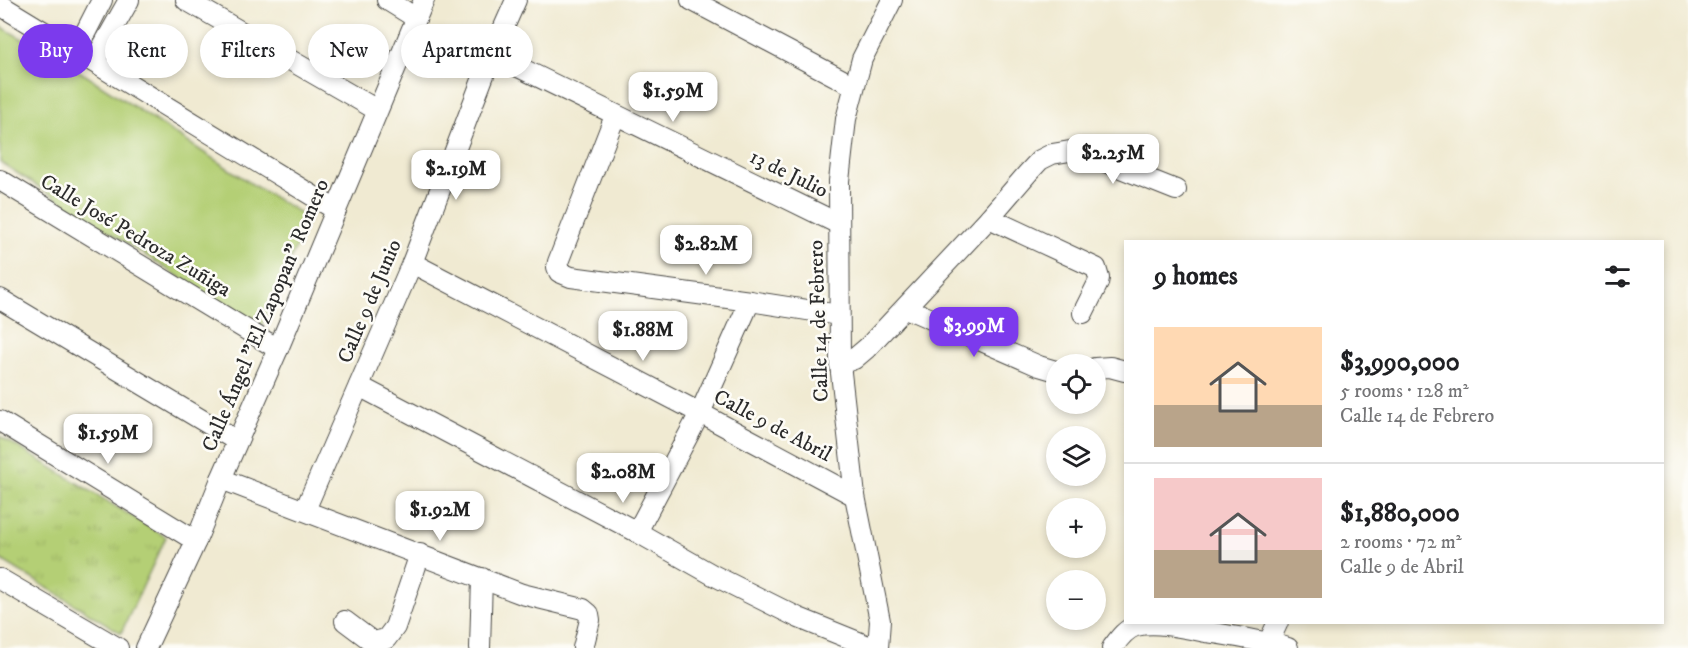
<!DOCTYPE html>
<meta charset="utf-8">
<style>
body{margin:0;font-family:"IM FELL DW Pica",serif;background:#f2f2f2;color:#202124;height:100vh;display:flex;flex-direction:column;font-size:22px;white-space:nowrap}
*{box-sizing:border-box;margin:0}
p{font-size:20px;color:#757577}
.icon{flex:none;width:33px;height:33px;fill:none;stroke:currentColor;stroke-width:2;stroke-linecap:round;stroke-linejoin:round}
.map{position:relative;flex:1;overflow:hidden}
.drawer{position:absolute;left:1124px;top:240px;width:540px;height:384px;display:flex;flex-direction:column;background:#fff;border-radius:0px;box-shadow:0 3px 9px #0003}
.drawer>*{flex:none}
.guide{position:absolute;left:18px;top:24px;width:570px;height:54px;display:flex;gap:12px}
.tools{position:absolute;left:1046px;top:354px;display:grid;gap:12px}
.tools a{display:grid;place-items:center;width:60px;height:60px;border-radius:50%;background:#fff;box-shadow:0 3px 9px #0003;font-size:30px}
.price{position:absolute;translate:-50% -51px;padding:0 14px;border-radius:12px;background:#fff;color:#222;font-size:20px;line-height:39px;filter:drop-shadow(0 2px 3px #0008)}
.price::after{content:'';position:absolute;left:50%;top:36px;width:18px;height:14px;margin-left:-9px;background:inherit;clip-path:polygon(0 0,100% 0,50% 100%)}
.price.current{background:#7c3aed;color:#fff}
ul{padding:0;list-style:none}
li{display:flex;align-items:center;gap:18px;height:150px;padding:0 30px}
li+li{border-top:2px solid #e0e0e0}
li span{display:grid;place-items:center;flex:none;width:168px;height:120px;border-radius:0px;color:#555}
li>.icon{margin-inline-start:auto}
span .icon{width:72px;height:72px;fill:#fffc;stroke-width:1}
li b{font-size:26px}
h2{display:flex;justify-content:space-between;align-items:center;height:72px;padding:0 30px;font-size:26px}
.pill{padding:0 21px;border-radius:27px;background:#fff;box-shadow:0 3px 9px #0003;font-size:21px;line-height:54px}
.pill.current{background:#7c3aed;color:#fff}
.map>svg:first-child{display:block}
.grass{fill:url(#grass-tufts);stroke:#707d50;stroke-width:1.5}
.green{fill:#b4cf74;stroke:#707d50;stroke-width:1.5}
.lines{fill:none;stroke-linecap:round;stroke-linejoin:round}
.street-casing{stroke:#494844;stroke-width:22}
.street{stroke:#fff;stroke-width:20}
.labels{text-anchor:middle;stroke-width:5;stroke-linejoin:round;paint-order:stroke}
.street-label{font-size:21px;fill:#2b2b2b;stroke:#fdfcf7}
</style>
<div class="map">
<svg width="1688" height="648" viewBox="0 0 1688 648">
<defs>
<pattern id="grass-tufts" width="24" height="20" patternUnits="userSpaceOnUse" patternTransform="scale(1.5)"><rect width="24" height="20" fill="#b4cf74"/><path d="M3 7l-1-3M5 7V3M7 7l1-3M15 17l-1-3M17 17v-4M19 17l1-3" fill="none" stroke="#9bb265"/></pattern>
</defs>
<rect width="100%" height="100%" fill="#fdfcf7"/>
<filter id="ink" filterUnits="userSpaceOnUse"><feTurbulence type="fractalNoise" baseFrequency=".0167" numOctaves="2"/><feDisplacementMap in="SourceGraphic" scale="12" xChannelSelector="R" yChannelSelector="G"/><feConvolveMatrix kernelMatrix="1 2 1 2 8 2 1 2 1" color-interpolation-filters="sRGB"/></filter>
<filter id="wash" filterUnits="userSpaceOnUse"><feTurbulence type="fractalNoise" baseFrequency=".008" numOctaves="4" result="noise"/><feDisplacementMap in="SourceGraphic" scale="24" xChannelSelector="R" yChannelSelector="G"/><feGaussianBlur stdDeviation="1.35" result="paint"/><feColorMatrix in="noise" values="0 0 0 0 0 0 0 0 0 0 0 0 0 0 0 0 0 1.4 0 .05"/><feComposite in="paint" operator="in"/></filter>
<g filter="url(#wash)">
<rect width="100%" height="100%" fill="#f0ead2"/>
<path class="grass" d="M0,436L166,537L121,633L0,559Z"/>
<path class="green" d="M0,26L87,76L258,188L309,218L260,329L0,162Z"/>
</g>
<g filter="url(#ink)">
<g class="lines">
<g class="street-casing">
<g id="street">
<path d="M186,0L377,110"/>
<path d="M387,0L416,18"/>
<path d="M691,0L854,86"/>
<path d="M0,5L336,210"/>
<path d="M76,51L102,0"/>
<path d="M492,54L839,224"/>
<path d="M94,62L129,0"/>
<path d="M615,116L558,262L557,267L559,272L571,277L750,301L839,315"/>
<path d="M0,180L278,349"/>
<path d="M989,218L1096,268L1099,278L1098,283L1083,313"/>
<path d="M412,263L700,413L855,496"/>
<path d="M0,299L237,441"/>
<path d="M906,308L1039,366L1056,371"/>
<path d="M840,364L854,359L867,348L989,218L1027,174L1040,160L1052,154L1070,151L1088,155L1176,190"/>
<path d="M1095,368L1110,367L1125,371"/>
<path d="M359,386L637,532L713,575L799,618L873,648"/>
<path d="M0,421L196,541"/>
<path d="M221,479L522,594L583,609L589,614L590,620L583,648"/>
<path d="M305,510L412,263L492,54L516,0"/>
<path d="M637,532L700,413L750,301"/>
<path d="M0,579L118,648"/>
<path d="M345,621L373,642L386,639L395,627L420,554"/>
<path d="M146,648L196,541L221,479L278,349L424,0"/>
<path d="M480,648L482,578"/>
<path d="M878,648L880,621L855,496L840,364L839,181L846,119L862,59L892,0"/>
<path d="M1112,648C1118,640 1125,629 1136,626C1156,621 1186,628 1206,632C1233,636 1261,640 1288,648"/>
<path d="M1266,648L1278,622"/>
</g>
</g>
<use href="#street" class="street"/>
</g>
</g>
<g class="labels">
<g class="street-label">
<text transform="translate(789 173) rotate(26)" y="7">13 de Julio</text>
<text transform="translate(136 235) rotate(31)" y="7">Calle José Pedroza Zuñiga</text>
<text transform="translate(369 301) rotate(-67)" y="7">Calle 9 de Junio</text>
<text transform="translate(265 315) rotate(-67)" y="7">Calle Ángel "El Zapopan" Romero</text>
<text transform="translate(818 321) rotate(-92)" y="7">Calle 14 de Febrero</text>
<text transform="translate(773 425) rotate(28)" y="7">Calle 9 de Abril</text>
</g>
</g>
</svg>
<div class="tools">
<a><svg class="icon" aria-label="locate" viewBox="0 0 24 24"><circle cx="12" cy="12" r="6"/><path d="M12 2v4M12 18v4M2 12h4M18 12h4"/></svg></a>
<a><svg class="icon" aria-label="layers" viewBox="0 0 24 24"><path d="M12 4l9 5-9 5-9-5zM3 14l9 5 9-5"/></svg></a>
<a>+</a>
<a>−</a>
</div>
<b class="price" style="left:673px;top:123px">$1.59M</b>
<b class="price" style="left:1113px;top:185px">$2.25M</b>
<b class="price" style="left:456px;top:201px">$2.19M</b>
<b class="price" style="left:706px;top:276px">$2.82M</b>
<b class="price current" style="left:974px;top:358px">$3.99M</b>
<b class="price" style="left:643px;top:362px">$1.88M</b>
<b class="price" style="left:108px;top:465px">$1.59M</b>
<b class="price" style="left:623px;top:504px">$2.08M</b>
<b class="price" style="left:440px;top:542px">$1.92M</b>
<div class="guide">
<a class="pill current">Buy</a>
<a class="pill">Rent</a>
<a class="pill">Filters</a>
<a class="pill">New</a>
<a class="pill">Apartment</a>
</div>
<section class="drawer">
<h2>9 homes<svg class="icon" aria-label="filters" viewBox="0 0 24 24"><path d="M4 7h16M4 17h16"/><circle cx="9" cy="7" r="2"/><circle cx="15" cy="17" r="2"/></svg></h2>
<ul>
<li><span style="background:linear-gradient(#ffd9b3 65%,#b9a48a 0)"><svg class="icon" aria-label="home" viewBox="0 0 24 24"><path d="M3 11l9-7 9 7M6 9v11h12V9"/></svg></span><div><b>$3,990,000</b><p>5 rooms · 128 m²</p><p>Calle 14 de Febrero</p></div></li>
<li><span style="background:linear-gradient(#f6c9c9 60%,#b9a48a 0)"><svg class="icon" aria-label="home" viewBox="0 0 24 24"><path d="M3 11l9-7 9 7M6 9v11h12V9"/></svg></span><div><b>$1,880,000</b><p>2 rooms · 72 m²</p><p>Calle 9 de Abril</p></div></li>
</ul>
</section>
</div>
